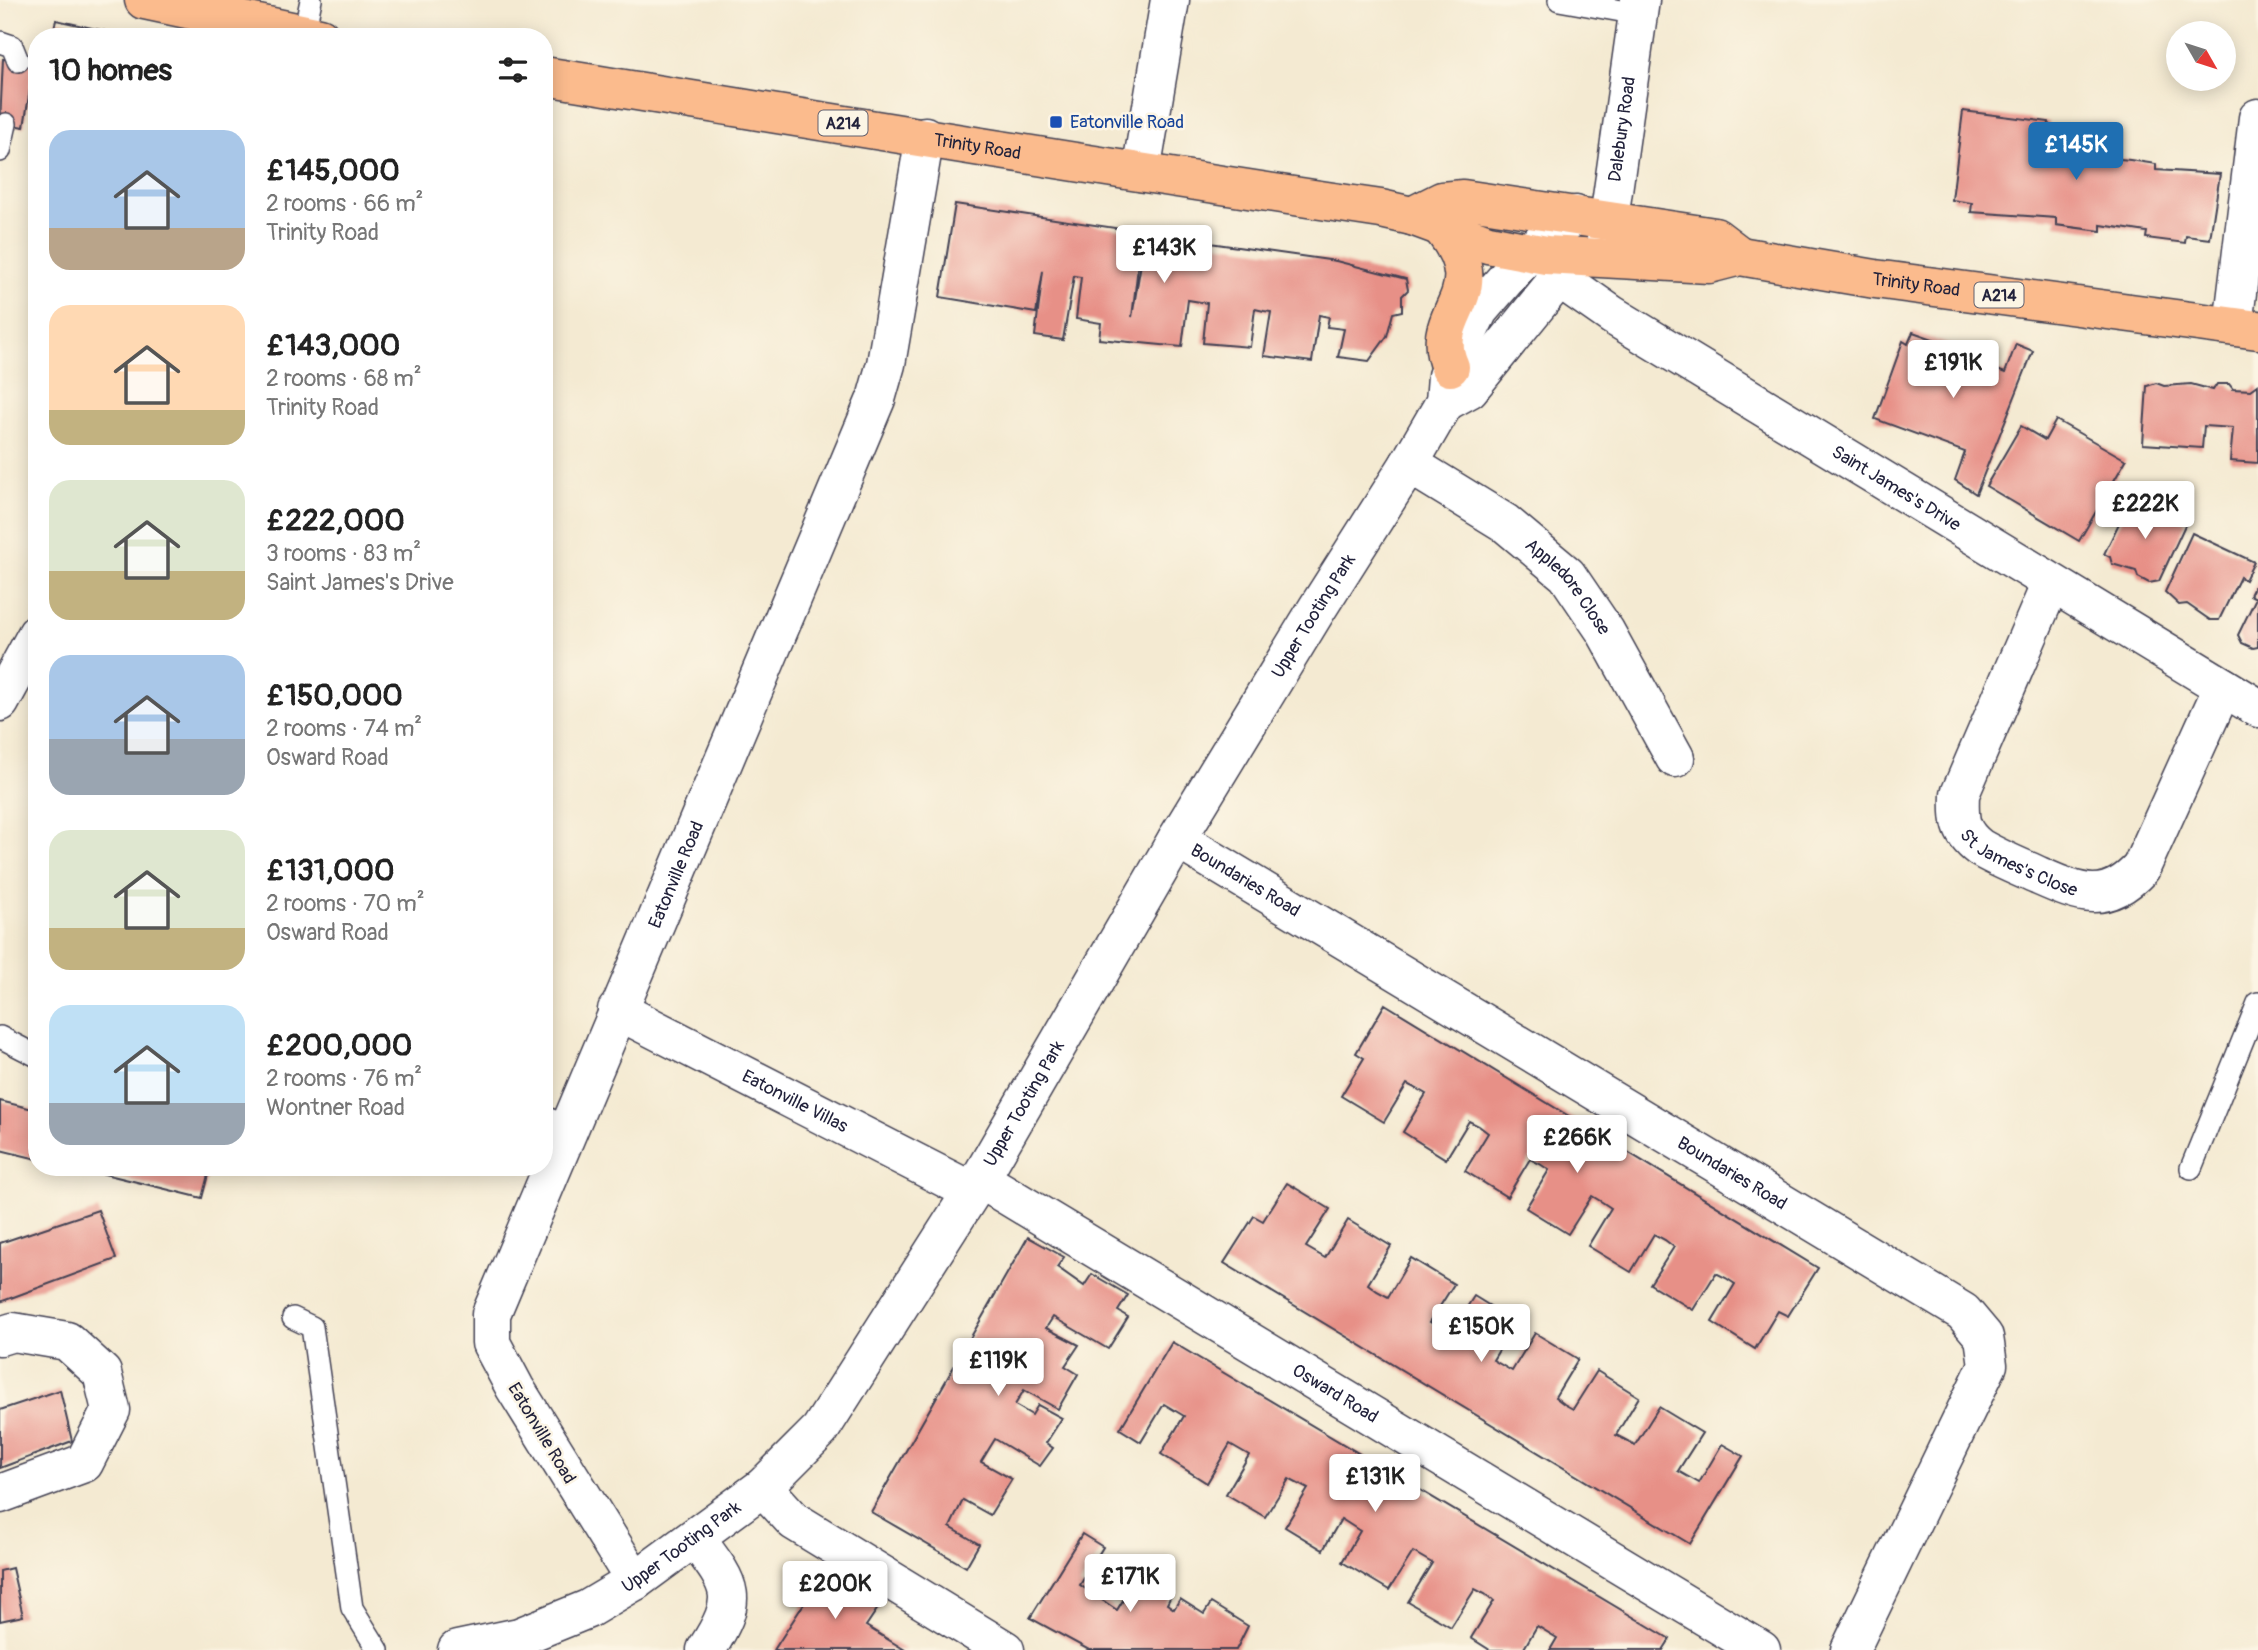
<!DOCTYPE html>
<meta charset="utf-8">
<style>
body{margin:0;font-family:Pangolin,sans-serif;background:#f2f2f2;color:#222;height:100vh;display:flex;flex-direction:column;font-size:26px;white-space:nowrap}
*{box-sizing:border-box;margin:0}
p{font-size:23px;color:#767676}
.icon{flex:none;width:38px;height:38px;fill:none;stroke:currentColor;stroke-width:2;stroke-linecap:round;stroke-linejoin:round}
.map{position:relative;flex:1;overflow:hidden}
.details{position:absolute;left:28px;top:28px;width:525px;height:1148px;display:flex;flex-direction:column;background:#fff;border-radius:28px;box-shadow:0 4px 18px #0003}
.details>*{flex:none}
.needle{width:46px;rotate:129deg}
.buttons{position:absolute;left:2166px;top:21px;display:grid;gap:14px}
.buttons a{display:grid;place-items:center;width:70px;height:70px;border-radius:50%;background:#fff;box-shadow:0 4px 18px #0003;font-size:35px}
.price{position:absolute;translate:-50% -60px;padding:0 16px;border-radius:7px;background:#fff;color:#222;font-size:23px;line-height:46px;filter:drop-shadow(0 2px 4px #0008)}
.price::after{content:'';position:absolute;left:50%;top:42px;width:21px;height:16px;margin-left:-10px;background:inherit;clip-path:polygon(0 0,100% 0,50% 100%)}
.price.current{background:#1f6fb2;color:#fff}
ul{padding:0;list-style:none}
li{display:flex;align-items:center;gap:21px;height:175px;padding:0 21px}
li span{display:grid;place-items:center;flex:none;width:196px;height:140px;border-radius:21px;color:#555}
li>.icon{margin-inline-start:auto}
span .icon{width:84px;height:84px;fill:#fffc;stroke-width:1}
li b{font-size:30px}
h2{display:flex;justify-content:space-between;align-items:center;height:84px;padding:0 21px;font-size:30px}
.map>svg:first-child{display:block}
.building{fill:#e79087}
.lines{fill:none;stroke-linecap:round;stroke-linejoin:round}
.lane-casing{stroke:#424052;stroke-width:24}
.street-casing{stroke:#424052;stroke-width:41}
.highway-casing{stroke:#424052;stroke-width:41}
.lane{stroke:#fff;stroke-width:21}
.street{stroke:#fff;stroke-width:38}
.highway{stroke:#fbbb8d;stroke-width:38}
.transit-dot{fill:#1a4fb4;stroke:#fcf5e5;stroke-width:2.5}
.labels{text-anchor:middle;stroke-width:5;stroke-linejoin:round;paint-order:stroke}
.shield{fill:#fcf5e5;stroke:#63616e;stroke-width:2}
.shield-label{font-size:16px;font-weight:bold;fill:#22223b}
.transit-label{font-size:18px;fill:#164399;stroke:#fcf5e5;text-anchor:start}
.street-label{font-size:18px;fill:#22223b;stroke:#fcf5e5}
</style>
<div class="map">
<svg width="2258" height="1650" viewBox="0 0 2258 1650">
<rect width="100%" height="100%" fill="#fcf5e5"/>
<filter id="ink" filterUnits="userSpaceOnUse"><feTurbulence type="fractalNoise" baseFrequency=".0143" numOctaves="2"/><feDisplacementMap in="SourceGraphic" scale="14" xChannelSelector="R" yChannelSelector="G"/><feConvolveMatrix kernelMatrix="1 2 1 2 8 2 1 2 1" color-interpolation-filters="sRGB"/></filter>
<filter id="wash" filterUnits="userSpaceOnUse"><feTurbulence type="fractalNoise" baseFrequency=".00686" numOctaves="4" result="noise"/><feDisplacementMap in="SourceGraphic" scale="28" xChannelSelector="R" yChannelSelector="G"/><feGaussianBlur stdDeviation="1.57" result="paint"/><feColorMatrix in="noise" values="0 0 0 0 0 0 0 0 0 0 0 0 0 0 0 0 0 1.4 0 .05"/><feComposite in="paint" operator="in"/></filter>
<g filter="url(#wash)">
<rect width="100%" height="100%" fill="#f4ead2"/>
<g id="blocks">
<g class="building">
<path d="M56,20L128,36V37H52Z"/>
<path d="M3,59L34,64L24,127L0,123Z"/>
<path d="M1963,111L2049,122L2046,149L2063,151L2067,127L2088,129L2084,160L2110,163V158L2130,160L2156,164V170L2220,174L2210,239L2186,236L2185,243L2146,238L2147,232L2101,225V231L2056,225V218L1971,212L1972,203L1952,200Z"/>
<path d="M955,204L1142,232L1132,317L1146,234L1336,261L1406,279L1408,290L1402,296V311L1393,313L1387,336L1369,361L1338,357L1344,329L1327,327L1329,317L1319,315L1312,362L1264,356L1271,312L1264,311L1255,309L1250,347L1203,343L1207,303L1188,300L1182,347L1099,339L1101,323L1076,319L1081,277L1074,276L1063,340L1035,336L1043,271L1036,313L940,297Z"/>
<path d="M1913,332L1984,357L1981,364L2005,373L2016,344L2033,351L1976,494L1955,480L1965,452L1875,419L1903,341L1908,344Z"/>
<path d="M2156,383L2164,386L2191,384L2213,390L2217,384H2229L2233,389L2251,390L2258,385V463L2230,461L2233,428L2204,426L2202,448L2143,444L2147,386Z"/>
<path d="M2056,420L2126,460L2079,541L1986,486L2021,426L2045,440Z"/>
<path d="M2132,497L2186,523L2159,581L2149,583L2138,577L2136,571L2112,564L2110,557L2104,554Z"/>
<path d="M2192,533L2254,562L2245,580L2240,577L2219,620H2210L2187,604L2179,605L2165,592Z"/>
<path d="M2258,579V647L2253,648L2242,643L2238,635L2256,598L2250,595Z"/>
<path d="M1385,1004L1818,1268L1788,1316L1778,1311L1755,1349L1712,1322L1735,1284L1726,1278L1716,1273L1693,1310L1650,1284L1674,1247L1665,1240L1654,1234L1631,1272L1588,1246L1611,1208L1602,1202L1592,1196L1568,1234L1526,1208L1549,1170L1540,1164L1530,1159L1507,1197L1465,1171L1488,1133L1479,1126L1469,1121L1446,1159L1403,1132L1426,1094L1417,1089L1407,1084L1384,1122L1341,1096L1364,1058L1356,1053Z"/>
<path d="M0,1101L37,1110V1159L0,1150Z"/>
<path d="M76,1167H210L202,1198Z"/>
<path d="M1287,1183L1330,1209L1306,1247L1325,1258L1348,1220L1391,1246L1368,1284L1377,1291L1388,1297L1411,1258L1454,1284L1430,1322L1450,1334L1474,1296L1516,1322L1493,1360L1512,1371L1535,1333L1578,1359L1555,1397L1564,1404L1573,1409L1597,1371L1639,1397L1616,1435L1635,1445L1659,1407L1702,1433L1678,1471L1699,1483L1722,1444L1743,1456L1690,1544L1224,1263L1254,1216L1263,1221Z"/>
<path d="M98,1210L116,1259L0,1302V1243Z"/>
<path d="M1028,1237L1064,1257L1057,1267L1084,1286L1092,1274L1128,1295L1118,1311L1128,1317L1108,1349L1053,1317L1046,1328L1079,1345L1065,1366L1078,1374L1058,1409L1024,1390L1015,1405L1032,1415L1038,1405L1062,1418L1046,1443L1053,1448L1040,1466L995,1439L981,1462L1012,1479L990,1515L963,1500L950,1527L979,1544L966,1567L871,1512Z"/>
<path d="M1172,1342L1670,1639L1663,1650H1550L1557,1638L1537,1626L1523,1650H1490L1471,1638L1494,1601L1485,1594L1475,1589L1451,1627L1408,1602L1432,1563L1413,1552L1389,1590L1342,1562L1360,1531L1346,1522L1341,1519L1323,1550L1285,1527L1308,1489L1289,1479L1265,1517L1226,1494L1249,1455L1230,1444L1207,1483L1161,1454L1184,1416L1164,1404L1141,1442L1120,1429Z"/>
<path d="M60,1390L72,1441L0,1468V1410Z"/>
<path d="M1082,1534L1103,1547L1080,1585L1117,1610L1139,1574L1172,1594L1167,1604L1174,1609L1180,1599L1204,1614L1211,1603L1248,1626L1236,1650H1089L1030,1618Z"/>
<path d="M12,1568L23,1616L0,1621V1571Z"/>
<path d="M825,1571L880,1605L866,1626L905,1650H774Z"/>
</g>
</g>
</g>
<g filter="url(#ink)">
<use href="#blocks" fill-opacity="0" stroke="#424052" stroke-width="2"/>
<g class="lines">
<g class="lane-casing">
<g id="lane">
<path d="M1559,0L1638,14"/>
<path d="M304,34L311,0"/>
<path d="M0,42L12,46L18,61"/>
<path d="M0,151L6,124"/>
<path d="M0,1037L37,1056"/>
<path d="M544,1117L569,1127"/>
<path d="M2191,1168L2258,1003"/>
<path d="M293,1318L312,1327L352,1608L378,1650"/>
</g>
</g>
<g class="street-casing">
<g id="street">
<path d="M1141,172L1170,0"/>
<path id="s1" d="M1604,254L1640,0"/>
<path id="s2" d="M1546,255L1559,278L1612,315L2258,708"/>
<path d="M2233,326L2258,118"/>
<path d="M1445,402L1469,389L1559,278"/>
<path id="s3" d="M1409,464L1505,523L1567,575L1605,631L1675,758"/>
<path id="s4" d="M2051,583L1960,794C1959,819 1959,832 1980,848C1999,859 2019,867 2039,876C2080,894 2106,906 2141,868L2223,687"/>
<path d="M0,702L37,634"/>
<path id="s5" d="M1177,839L1963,1312L1984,1337L1988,1365L1850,1650"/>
<path id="s6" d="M617,1010L971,1191"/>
<path id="s7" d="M980,1179L1761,1650"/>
<path d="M0,1336L13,1332L67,1341L102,1373L111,1410L84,1463L0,1494"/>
<path d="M763,1487L794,1521L1005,1650"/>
<path d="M695,1538C732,1587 741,1596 706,1650"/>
<path id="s8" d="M635,1581L515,1388L491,1343V1314L876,399L886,364L925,136"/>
<path id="s9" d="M457,1650L519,1637L588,1609L635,1581L763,1487L820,1430L980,1179L1177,839L1317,609L1409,464L1445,402L1447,376L1479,310L1529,252L1575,215"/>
</g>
</g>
<g class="highway-casing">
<g id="highway">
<path d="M144,0L320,37"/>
<path id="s10" d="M544,76C823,121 1101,168 1381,209L1412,216L1488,244L1546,255L1709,264L1740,256L1875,279L2258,330"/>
<path d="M1412,216L1442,201L1463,199L1715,237L1740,256"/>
<path d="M1441,227C1498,297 1425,310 1450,367"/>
</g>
</g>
<use href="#lane" class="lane"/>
<use href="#street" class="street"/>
<use href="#highway" class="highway"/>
</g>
</g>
<rect class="transit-dot" x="1049" y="115" width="14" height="14" rx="3.5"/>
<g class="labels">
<g class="shield">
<rect x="818.5" y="110.5" width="49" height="25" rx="5"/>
<rect x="1974.5" y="282.5" width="49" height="25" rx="5"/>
</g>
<g class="shield-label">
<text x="843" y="129">A214</text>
<text x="1999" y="301">A214</text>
</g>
<g class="transit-label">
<text x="1070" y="128">Eatonville Road</text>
</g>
<g class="street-label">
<text dy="6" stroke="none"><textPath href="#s1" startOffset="126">Dalebury Road</textPath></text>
<text dy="6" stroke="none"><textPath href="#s10" startOffset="439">Trinity Road</textPath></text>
<text dy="6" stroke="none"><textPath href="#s10" startOffset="1393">Trinity Road</textPath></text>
<text dy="6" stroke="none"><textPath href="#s2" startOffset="424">Saint James's Drive</textPath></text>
<text dy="6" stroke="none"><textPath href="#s3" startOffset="203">Appledore Close</textPath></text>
<text dy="6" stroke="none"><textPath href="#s9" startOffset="1384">Upper Tooting Park</textPath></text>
<text dy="6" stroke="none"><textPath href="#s4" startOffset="332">St James's Close</textPath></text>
<text dy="6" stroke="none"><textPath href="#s8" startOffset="784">Eatonville Road</textPath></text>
<text dy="6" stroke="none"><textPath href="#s5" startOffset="80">Boundaries Road</textPath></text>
<text dy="6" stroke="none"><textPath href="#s6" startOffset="200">Eatonville Villas</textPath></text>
<text dy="6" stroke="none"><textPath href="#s9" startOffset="817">Upper Tooting Park</textPath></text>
<text dy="6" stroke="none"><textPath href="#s5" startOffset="648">Boundaries Road</textPath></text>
<text dy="6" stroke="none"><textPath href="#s7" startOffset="415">Osward Road</textPath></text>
<text transform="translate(542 1433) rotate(59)" y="6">Eatonville Road</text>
<text dy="6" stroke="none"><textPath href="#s9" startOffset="250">Upper Tooting Park</textPath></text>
</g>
</g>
</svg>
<div class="buttons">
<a><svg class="needle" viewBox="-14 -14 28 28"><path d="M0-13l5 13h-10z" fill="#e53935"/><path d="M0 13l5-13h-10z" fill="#767676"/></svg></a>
</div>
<b class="price current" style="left:2076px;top:182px">£145K</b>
<b class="price" style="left:1164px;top:285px">£143K</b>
<b class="price" style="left:1953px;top:400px">£191K</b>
<b class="price" style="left:2145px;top:541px">£222K</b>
<b class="price" style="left:1577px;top:1175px">£266K</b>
<b class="price" style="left:1481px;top:1364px">£150K</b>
<b class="price" style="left:998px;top:1398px">£119K</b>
<b class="price" style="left:1375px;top:1514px">£131K</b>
<b class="price" style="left:1130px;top:1614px">£171K</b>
<b class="price" style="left:835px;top:1621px">£200K</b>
<section class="details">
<h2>10 homes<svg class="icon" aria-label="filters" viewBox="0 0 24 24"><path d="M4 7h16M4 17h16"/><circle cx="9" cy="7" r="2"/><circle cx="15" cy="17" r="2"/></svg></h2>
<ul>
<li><span style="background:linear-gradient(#a9c7e8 70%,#b9a48a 0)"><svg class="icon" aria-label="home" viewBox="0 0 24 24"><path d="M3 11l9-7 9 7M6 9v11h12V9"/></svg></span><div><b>£145,000</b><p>2 rooms · 66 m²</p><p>Trinity Road</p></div></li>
<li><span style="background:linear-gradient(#ffd9b3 75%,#c2b280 0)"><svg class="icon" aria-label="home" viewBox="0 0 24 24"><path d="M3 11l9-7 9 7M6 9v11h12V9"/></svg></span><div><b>£143,000</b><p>2 rooms · 68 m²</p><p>Trinity Road</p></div></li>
<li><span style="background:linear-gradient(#dfe7d0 65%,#c2b280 0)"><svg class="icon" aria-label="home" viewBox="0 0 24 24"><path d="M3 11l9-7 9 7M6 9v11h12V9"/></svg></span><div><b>£222,000</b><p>3 rooms · 83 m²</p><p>Saint James's Drive</p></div></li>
<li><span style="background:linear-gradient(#a9c7e8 60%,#9aa5b1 0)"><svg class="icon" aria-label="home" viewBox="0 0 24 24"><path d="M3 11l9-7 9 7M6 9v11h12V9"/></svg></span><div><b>£150,000</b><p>2 rooms · 74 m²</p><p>Osward Road</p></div></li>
<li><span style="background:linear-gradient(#dfe7d0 70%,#c2b280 0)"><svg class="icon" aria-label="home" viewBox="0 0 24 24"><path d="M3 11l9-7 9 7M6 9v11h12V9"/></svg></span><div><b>£131,000</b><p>2 rooms · 70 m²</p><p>Osward Road</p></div></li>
<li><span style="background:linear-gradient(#bfe0f5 70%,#9aa5b1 0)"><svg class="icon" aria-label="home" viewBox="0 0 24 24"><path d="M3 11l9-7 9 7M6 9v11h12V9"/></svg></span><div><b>£200,000</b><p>2 rooms · 76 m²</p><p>Wontner Road</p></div></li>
</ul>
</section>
</div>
